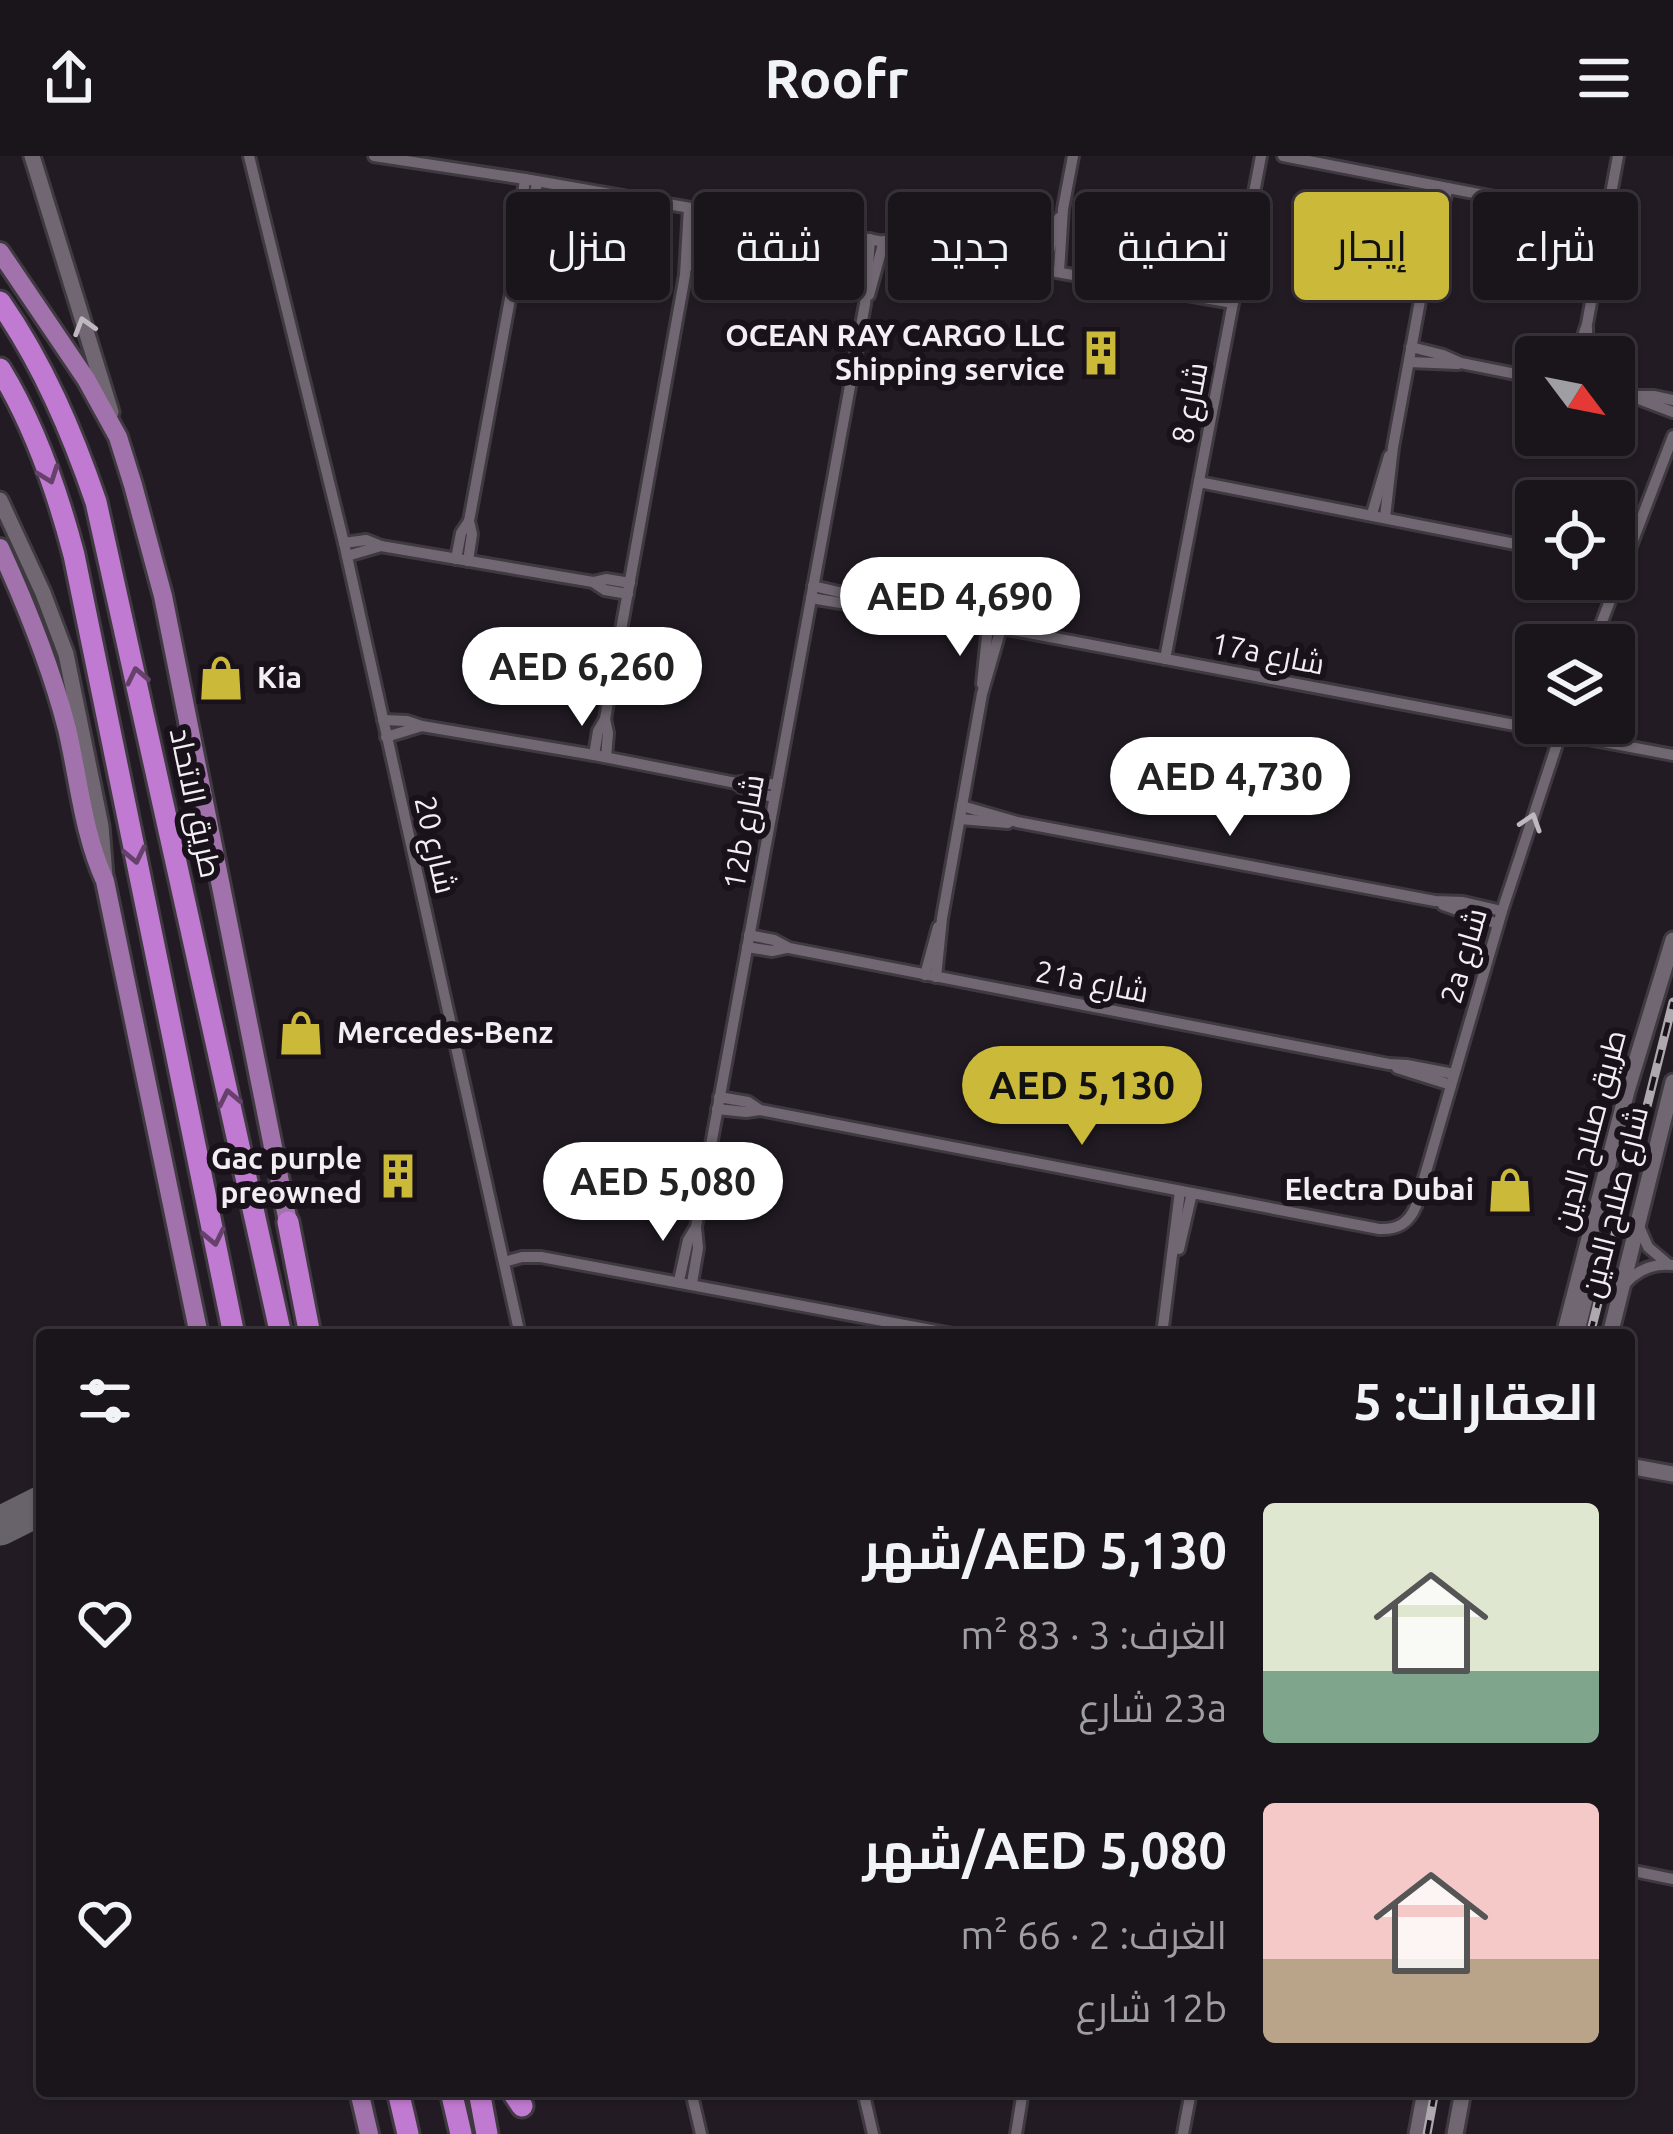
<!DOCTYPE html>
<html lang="ar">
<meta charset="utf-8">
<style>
body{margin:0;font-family:Ubuntu,Cairo,sans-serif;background:#272128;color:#f1f3f6;direction:rtl;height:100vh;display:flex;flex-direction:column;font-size:45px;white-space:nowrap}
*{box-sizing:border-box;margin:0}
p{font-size:39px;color:#9f9ea3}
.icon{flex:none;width:66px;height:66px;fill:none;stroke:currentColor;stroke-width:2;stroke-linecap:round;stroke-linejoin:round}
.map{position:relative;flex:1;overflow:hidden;direction:ltr}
.sheet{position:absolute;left:36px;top:1173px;width:1599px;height:768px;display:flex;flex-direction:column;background:#1a141b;border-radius:12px;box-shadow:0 3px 9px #0004,0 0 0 3px #38333a;direction:rtl}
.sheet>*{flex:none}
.top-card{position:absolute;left:36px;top:36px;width:1602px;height:108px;direction:rtl;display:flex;gap:24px}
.needle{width:78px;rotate:122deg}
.tools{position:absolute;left:1515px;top:180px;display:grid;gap:24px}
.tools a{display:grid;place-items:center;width:120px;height:120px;border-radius:12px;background:#1a141b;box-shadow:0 3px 9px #0004,0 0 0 3px #38333a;font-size:60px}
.price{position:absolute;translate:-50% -102px;padding:0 27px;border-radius:42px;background:#fff;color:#222;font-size:39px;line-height:78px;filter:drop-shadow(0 3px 6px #0008)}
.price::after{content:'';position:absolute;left:50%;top:72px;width:36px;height:27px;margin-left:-18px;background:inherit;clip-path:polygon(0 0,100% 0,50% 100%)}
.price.on{background:#cbba39;color:#111}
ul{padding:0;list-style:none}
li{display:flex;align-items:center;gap:36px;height:300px;padding:0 36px}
li span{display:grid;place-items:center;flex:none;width:336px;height:240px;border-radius:12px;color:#555}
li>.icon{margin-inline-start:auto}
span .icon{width:144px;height:144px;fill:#fffc;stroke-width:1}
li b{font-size:51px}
h2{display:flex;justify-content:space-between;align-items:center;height:144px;padding:0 36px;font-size:51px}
.pill{padding:0 42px;border-radius:12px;background:#1a141b;box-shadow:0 3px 9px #0004,0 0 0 3px #38333a;font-size:42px;line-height:108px}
.pill.on{background:#cbba39;color:#111}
header{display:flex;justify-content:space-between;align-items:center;height:156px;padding:0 36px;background:#1a141b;font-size:54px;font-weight:700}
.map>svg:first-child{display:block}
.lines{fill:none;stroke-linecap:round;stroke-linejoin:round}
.taxiway{stroke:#68626a;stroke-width:39}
.street-casing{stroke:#3f3940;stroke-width:16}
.secondary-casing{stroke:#3f3940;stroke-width:21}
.primary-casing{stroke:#3f3940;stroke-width:24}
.highway-casing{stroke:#3f3940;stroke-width:27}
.street{stroke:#706772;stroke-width:10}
.secondary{stroke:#706772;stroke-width:15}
.primary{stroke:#a172ab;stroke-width:18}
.highway{stroke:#c17ad1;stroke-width:21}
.rail-casing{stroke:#aea8af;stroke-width:9}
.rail{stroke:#19121a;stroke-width:4.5;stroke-dasharray:14;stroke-linecap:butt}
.oneway{stroke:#bfb8c0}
.oneway2{stroke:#65416c}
.labels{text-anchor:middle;stroke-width:12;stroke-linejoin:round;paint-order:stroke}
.poi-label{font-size:30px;font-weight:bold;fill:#f3eef4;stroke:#19121a;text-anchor:end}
.street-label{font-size:30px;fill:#f3eef4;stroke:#19121a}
</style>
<header><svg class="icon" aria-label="menu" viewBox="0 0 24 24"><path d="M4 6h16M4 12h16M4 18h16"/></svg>Roofr<svg class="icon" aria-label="share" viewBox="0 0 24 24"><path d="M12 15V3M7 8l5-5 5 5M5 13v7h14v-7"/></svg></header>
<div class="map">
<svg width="1673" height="1978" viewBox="0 0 1673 1978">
<rect width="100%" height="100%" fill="#221b24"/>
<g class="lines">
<path class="taxiway" d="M0,1370L42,1349"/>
<g class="street-casing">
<g id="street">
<path d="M249,0L344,387L520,1179"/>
<path d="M374,0L525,23L1233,147"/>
<path d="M1283,0L1541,50L1606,66"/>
<path d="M1550,49L1608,54"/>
<path d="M524,67L521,54L525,23"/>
<path d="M1432,88L1448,32"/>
<path d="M689,110L705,54"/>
<path d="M1044,112L1059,62"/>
<path d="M1059,115L1063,53L1073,0"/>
<path d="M869,139L884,85"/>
<path d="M1411,191L1443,199L1461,207L1536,222"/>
<path d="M1576,201L1587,168L1618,0"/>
<path d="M1587,201V172"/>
<path d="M1409,206L1458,208"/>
<path d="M1614,237L1631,240L1673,256"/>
<path d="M1635,240H1654L1673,244"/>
<path d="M1199,326L1536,392"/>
<path d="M1372,358L1389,300"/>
<path d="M1385,361L1393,291L1429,96L1436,30"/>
<path d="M344,387L366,384L381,390L593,426L606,423L630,427"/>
<path d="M347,400L381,390"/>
<path d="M456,403L461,377L469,365L524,67L532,55L537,26"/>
<path d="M468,405L472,378L469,365"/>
<path d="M593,426L605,434L628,438"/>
<path d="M813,430L843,437L859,445L1673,599"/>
<path d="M811,442L841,447L855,444"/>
<path d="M1593,489L1673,280"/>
<path d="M1165,503L1261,0"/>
<path d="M982,528L988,470"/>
<path d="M605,563L608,577L606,601"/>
<path d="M383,564L407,565L422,570L594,599L736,627L749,625L777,629"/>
<path d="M386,581L422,570"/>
<path d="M594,599L598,575L605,563L685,119L689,52"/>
<path d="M736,627L747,635L774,641"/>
<path d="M962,650L1017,666L1435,745L1463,746L1502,755"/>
<path d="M960,663L1008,667"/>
<path d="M1443,749L1498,768"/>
<path d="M749,779L774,784L789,792L1389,908L1407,909L1454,918"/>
<path d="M747,791L772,795L786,792"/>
<path d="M925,819L938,771"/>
<path d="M936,821L942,762L982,538L1001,472"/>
<path d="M1397,912L1451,929"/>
<path d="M719,941L748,946L760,954L1379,1073C1398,1074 1409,1067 1416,1050L1502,755L1564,567"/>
<path d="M717,953L746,956L760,954"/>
<path d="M1638,1068L1648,1091L1668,1108"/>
<path d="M1179,1093L1192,1037"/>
<path d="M504,1106L522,1101H541L958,1179"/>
<path d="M679,1125L688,1084L696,1071L865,148L870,83"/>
<path d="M692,1127L698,1092L696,1072"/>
<path d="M1625,1128C1638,1113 1654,1107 1673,1109"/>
<path d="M1162,1179L1180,1035"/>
<path d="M1629,1714L1673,1723"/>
<path d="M691,1935L701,1978"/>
<path d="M863,1935L873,1978"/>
<path d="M1016,1978L1023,1935"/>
<path d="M1183,1978L1191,1935"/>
</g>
</g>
<g class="secondary-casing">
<g id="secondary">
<path d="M32,0L111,256"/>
<path d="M0,344L43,437L66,498L101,670L105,720"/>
<path d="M1564,1179L1627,935L1673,784"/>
<path d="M1576,1179L1594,1107L1593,1088"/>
<path d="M1610,1179L1673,926"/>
<path d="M1629,1310L1673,1318"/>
<path d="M1417,1978L1425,1935"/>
<path d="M1455,1978L1463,1935"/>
</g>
</g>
<g class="primary-casing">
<g id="primary">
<path d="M0,96L86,223L118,281L133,329L163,440L288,1066"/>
<path d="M0,392C27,451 51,510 67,573C79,624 83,677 105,725L199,1179"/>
<path d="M359,1935L369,1978"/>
</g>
</g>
<g class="highway-casing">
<g id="highway">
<path d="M0,146C43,208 72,276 96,346L281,1179"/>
<path d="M0,213C35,270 57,334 74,399L234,1179"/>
<path d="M288,1066L310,1179"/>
<path d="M398,1935L408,1978"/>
<path d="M451,1935L461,1978"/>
<path d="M479,1935L487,1978"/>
<path d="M512,1935L522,1950"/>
</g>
</g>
<use href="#street" class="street"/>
<use href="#secondary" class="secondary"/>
<use href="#primary" class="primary"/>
<use href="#highway" class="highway"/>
<g class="rail-casing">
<g id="rail">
<path d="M1590,1179L1673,846"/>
<path d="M1427,1978L1435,1935"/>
</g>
</g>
<use href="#rail" class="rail"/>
</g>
<defs><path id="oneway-chevron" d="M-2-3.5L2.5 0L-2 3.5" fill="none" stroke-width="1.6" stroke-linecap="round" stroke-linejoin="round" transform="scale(3)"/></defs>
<g class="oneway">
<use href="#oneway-chevron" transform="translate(84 170) rotate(-107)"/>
<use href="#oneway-chevron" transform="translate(1531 666) rotate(-72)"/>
</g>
<g class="oneway2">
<use href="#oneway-chevron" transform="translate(49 319) rotate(70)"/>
<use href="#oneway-chevron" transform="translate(137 520) rotate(-102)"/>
<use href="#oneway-chevron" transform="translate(135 699) rotate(78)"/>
<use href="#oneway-chevron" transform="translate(229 942) rotate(-102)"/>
<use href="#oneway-chevron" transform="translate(214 1081) rotate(78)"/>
</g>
<defs>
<g id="building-bare" transform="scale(3.6)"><path d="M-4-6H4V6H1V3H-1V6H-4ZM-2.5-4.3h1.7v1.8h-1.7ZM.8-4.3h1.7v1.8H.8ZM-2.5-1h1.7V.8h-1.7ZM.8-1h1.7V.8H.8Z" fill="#cbba39" stroke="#19121a" stroke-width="2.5" paint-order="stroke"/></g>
<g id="shop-bare" transform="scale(3.6)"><path d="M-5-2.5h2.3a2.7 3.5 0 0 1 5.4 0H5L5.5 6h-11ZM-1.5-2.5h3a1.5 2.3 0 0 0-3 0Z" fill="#cbba39" stroke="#19121a" stroke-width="2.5" paint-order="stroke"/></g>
</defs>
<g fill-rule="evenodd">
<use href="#building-bare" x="1101" y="197"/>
<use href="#shop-bare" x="221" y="522"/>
<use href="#shop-bare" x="301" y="877"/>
<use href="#building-bare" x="398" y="1020"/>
<use href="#shop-bare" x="1510" y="1034"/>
</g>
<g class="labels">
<g class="poi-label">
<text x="1065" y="190">OCEAN RAY CARGO LLC<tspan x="1065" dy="34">Shipping service</tspan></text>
<text x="257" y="532" text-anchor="start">Kia</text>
<text x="337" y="887" text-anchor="start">Mercedes-Benz</text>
<text x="362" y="1013">Gac purple<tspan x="362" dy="34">preowned</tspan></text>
<text x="1474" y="1044">Electra Dubai</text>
</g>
<g class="street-label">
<text transform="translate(1190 247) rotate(-79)" y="10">شارع 8</text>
<text transform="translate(1268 498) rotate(11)" y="10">17a شارع</text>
<text transform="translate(195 647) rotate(78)" y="10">طريق الاتحاد</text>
<text transform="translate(744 676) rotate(-80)" y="10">12b شارع</text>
<text transform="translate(435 689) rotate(77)" y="10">شارع 20</text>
<text transform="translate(1464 800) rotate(-74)" y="10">2a شارع</text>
<text transform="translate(1092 826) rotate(11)" y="10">21a شارع</text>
<text transform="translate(1590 974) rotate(-75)" y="10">طريق صلاح الدين</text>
<text transform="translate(1615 1046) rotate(-76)" y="10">شارع صلاح الدين</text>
</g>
</g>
</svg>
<div class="tools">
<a><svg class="needle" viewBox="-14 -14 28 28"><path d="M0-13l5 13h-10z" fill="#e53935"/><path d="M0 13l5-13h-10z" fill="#9f9ea3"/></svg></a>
<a><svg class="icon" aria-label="locate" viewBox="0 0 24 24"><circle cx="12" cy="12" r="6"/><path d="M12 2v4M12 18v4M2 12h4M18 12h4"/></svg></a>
<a><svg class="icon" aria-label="layers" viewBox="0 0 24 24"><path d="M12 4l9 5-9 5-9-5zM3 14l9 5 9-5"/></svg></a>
</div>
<b class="price" style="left:960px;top:503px">AED 4,690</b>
<b class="price" style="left:582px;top:573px">AED 6,260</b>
<b class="price" style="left:1230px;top:683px">AED 4,730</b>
<b class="price on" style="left:1082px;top:992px">AED 5,130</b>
<b class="price" style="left:663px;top:1088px">AED 5,080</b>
<div class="top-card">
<a class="pill">شراء</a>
<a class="pill on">إيجار</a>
<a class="pill">تصفية</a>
<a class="pill">جديد</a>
<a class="pill">شقة</a>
<a class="pill">منزل</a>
</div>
<section class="sheet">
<h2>العقارات: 5<svg class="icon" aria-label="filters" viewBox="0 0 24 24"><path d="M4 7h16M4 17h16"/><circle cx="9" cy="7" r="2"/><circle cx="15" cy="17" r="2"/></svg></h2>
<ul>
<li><span style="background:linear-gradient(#dfe7d0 70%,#7fa58c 0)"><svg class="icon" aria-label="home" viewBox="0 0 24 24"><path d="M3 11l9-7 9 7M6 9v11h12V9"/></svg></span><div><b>AED 5,130/شهر</b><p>الغرف: 3 · 83 m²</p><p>23a شارع</p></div><svg class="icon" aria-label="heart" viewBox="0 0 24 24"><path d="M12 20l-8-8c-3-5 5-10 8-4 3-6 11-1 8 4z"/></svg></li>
<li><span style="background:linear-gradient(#f6c9c9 65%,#b9a48a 0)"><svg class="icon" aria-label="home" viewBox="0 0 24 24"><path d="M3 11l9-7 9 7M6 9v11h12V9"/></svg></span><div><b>AED 5,080/شهر</b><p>الغرف: 2 · 66 m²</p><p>12b شارع</p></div><svg class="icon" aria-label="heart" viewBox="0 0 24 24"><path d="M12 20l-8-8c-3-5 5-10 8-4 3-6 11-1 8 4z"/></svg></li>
</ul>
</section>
</div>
